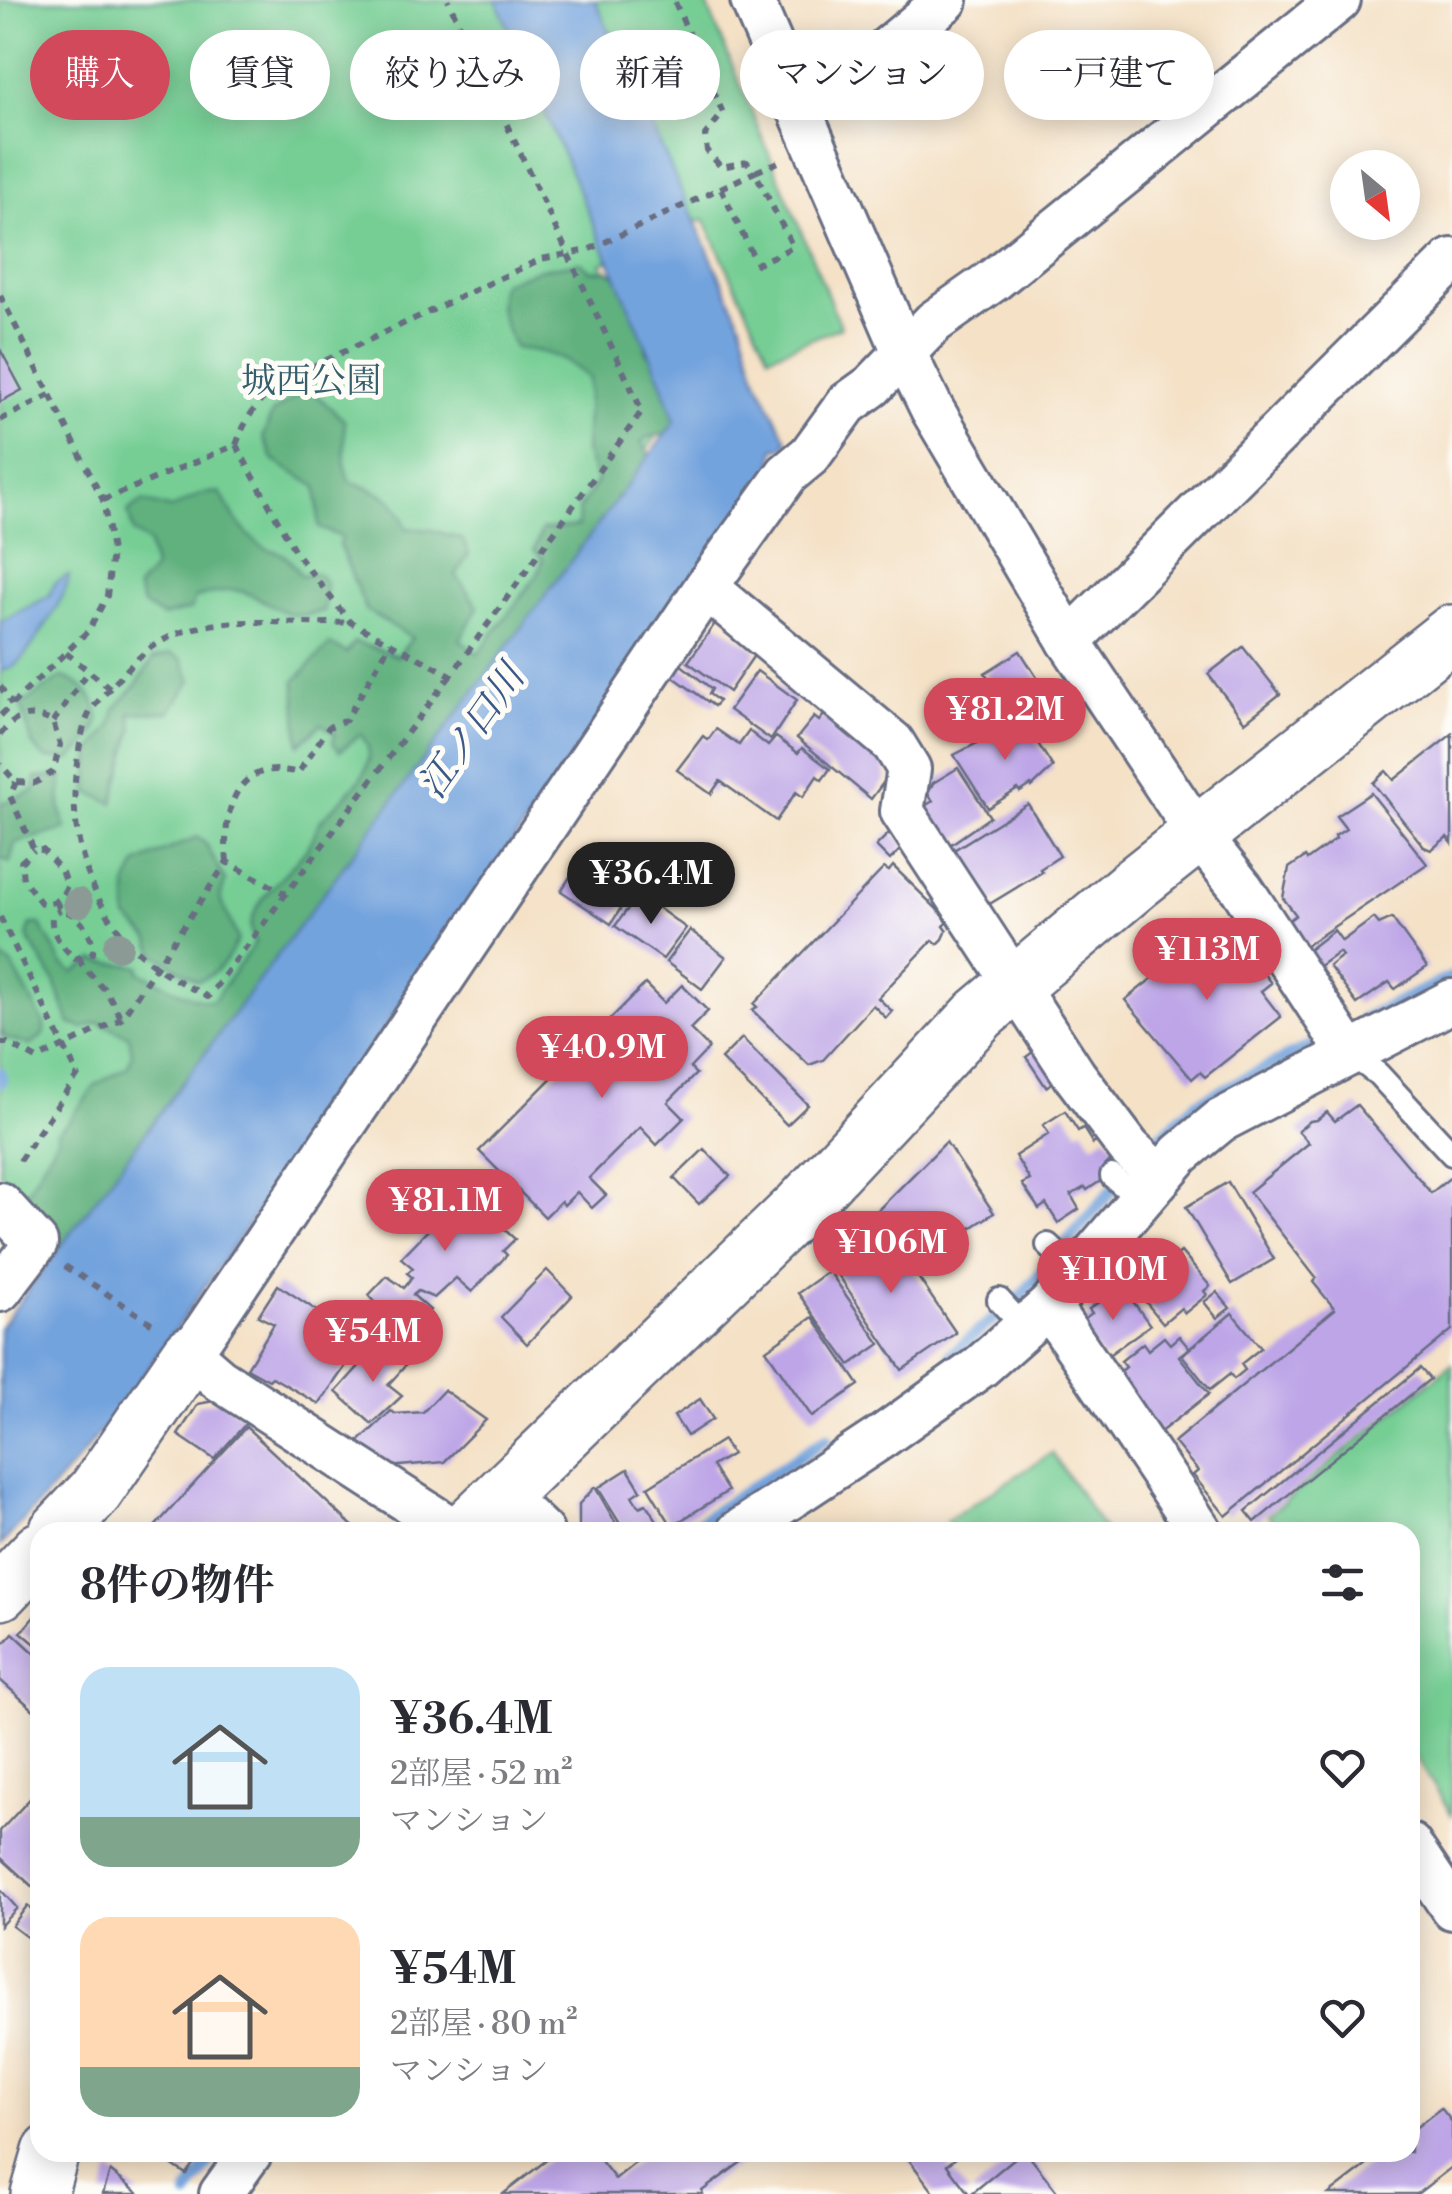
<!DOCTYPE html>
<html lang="ja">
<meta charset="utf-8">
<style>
body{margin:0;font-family:"Libre Bodoni","Noto Serif JP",serif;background:#f2f2f3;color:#2b2b33;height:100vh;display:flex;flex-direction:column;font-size:38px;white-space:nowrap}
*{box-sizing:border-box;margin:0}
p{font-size:32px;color:#7c7c81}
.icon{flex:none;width:55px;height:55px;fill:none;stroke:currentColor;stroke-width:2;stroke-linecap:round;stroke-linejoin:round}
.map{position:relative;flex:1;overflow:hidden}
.side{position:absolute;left:30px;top:1522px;width:1390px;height:640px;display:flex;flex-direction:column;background:#fff;border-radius:30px;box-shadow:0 5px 25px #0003}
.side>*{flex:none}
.hud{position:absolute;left:30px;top:30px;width:1392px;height:90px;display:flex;gap:20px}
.needle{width:65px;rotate:151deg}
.fabs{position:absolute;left:1330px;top:150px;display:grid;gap:20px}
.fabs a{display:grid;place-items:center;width:90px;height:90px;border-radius:50%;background:#fff;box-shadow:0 5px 25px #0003;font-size:50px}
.price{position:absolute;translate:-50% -85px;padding:0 22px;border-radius:35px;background:#d1495b;color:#fff;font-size:32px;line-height:65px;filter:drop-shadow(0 2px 5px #0008)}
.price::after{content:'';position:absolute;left:50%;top:60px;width:30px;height:22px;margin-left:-15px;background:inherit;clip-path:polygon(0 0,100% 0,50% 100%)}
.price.selected{background:#222;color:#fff}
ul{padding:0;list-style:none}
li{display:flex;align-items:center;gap:30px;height:250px;padding:0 50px}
li span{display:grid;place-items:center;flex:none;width:280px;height:200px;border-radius:30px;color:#555}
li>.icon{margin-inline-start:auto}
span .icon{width:120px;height:120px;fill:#fffc;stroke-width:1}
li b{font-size:42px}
h2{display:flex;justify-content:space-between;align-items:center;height:120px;padding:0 50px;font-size:42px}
.tag{padding:0 35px;border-radius:45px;background:#fff;box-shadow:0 5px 25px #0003;font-size:35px;line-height:90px}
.tag.selected{background:#d1495b;color:#fff}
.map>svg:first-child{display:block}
.green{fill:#76ce94;stroke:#487e79;stroke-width:2.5}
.forest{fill:#60b17e;stroke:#3e706e;stroke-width:2.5}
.water{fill:#73a3dd;stroke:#47699e;stroke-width:2.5}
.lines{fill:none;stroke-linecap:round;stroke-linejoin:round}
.stream{stroke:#73a3dd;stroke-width:12}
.building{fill:#bda5e7}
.lane-casing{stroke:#676d82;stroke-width:28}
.street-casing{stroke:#676d82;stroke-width:48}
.secondary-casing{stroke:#676d82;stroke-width:60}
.path{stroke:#676d82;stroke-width:6;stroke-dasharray:8 8;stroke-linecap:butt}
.lane{stroke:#fff;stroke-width:22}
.street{stroke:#fff;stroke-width:42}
.secondary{stroke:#fff;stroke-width:55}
.tree{fill:#8c9a96}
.labels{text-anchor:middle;stroke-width:10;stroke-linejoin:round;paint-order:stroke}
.park-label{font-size:35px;fill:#365f6e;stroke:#fdfcf7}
.water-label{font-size:38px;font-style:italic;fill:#3a588a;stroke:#fdfcf7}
</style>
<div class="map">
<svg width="1452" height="2194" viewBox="0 0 1452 2194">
<rect width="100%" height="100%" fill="#fdfcf7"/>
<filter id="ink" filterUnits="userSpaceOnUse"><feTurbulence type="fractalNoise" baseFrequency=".01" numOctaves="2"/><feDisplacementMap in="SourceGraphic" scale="20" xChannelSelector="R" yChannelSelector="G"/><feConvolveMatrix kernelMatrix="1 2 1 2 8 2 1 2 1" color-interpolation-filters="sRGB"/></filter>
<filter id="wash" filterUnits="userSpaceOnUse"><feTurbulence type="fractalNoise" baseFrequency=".0048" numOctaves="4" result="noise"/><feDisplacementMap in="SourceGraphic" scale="40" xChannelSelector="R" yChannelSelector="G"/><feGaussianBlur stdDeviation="2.25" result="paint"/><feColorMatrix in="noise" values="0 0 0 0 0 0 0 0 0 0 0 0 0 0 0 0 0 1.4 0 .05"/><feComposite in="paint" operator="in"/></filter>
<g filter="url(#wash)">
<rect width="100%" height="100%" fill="#f4e1c6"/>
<g class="green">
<path d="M0,0H705L841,327L769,356L704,219L601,263L670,418L65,1237L0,1173Z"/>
<path d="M1452,1364V1815L1410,1747V1532H1278L1268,1515Z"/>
<path d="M1052,1453L1106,1532H954L946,1521Z"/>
</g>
<g class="forest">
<path d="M581,262L590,271L607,270L632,284L644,328L646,353L666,361L688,394L670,434L647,437L641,443L654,460L627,495L616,496L620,509L589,545L578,548L586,561L70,1251L56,1245V1232L21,1203L58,1137L57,1132L69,1121L96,1085L128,1066L132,1054L129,1036L99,1022L83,1028L70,1024L55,982L27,936L31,924H40L63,965L74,973L94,960C110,965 124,963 140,967L139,972C165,982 186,1000 213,1001L255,943C254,938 251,933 251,928C250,901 295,867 309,845C315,836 316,825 324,817C344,795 388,766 360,734L340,751L333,743L335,733L321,724L299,745L295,681L330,644L347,653L354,642L398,656L412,638L366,610L339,544L342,537L319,528L317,487L274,461L263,437L272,413L309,388L344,420L345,467L349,481C378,491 398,496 406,528L432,530L462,539L469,554L456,575L478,607L460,640L478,654L538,574L543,559L534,550L542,530L578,526L579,509L597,482L585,451L589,378C565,357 547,351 515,348C506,327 492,306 502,283L540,269Z"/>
<path d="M220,492C231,513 243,535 265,548C269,551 275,550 280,553C289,557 296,568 301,576L317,573L326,583L324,610C282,627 270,595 234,590C223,589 206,596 195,598L191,609L163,617L143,605L137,588L154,569L149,543L134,533L128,512L142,501L172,509L201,494Z"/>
<path d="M171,654L182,660L191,681L169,712L130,713L133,729L113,803L88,792L91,752L112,725L115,709L137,684L153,659Z"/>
<path d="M62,677C86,683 108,710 93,735C88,744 77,752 70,760L45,758L33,746L21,705Z"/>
<path d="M62,776L60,806L66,829L15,843L10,862L0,858V804L34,791L36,778Z"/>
<path d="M197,837L206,844L225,881L220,899L238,939C228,960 219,973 198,981L155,954L149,938L127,918V885L138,863Z"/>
<path d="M0,957L12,965L44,1024V1034L31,1045L5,1038L0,1027Z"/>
</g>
<g class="water">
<path d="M496,0H595L741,323L757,379L788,442L781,449L775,448L772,469L134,1389L77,1461L0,1546V1328L675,421L661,380Z"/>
<path d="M69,575C70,591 28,656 14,666C10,669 4,669 0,671V622L49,596L55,583Z"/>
</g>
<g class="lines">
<g class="stream">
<path d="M1364,1018L1452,977"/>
<path d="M0,1073L1,1082"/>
<path d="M1144,1151L1197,1103L1310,1046"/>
<path d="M951,1354L1022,1295L1122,1178"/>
<path d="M684,1532L827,1438"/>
<path d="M188,2194L216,2152"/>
</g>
</g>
<g id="blocks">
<g class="building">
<path d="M0,349L22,390L0,402Z"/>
<path d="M716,622L757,651L729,692L688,662Z"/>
<path d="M1243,647L1280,694L1245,722L1208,674Z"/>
<path d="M1020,651L1050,698L1015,720L985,673Z"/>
<path d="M680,664L712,689L709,694L719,701L714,706L672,676Z"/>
<path d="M757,671L797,700L771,740L729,710Z"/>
<path d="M829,709L883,751L886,779L871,799L797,738L814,717L819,721Z"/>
<path d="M1023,720L1053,767L1032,787L1031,785L1020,792L1018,789L988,808L954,755Z"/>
<path d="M716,729L739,745L749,731L768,746L776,737L798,753L802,748L830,769L822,780L817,776L803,797L796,792L776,821L720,781L711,794L677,770L703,736L708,740Z"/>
<path d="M1452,734V843L1447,837L1431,850L1424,847L1373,783L1386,771L1394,780Z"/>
<path d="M958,768L990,817L947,847L917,811L933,801L928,794L933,783Z"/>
<path d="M1371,793L1427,864L1305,946L1288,921L1296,915L1283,898L1289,868L1305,857L1307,860L1336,839L1335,836L1346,829L1336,816Z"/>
<path d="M1028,804L1060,856L1040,869L1042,872L983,908L949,853Z"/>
<path d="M891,831L905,845L890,860L876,846Z"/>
<path d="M581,860L631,892L611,924L561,891Z"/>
<path d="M893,866L945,917L947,923L944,926L947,930L943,939L938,944L933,940L878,998L892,1011L886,1018L873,1005L823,1060L809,1065L752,1010L757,1007L754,1004L884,868L889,871Z"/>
<path d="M639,894L686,928L663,959L615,926Z"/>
<path d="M1374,918L1379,924L1392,918L1427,967L1395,989L1389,982L1357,1004L1329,966L1342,956L1339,952L1318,967L1307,951L1334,930L1342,941Z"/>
<path d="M1223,922L1271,983L1261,991L1281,1017L1205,1077L1200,1072L1192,1079L1125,1000Z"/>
<path d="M690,930L726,957L702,989L666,962Z"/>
<path d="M645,984L664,1003L682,985L708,1011L690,1029L709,1048L690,1068L696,1074L668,1102L684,1118L657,1145L640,1127L589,1178L606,1195L592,1208L577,1192L564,1205L561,1201L545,1217L479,1151Z"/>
<path d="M742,1038L808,1105L787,1125L721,1059Z"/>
<path d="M1041,1046L1062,1076L1046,1087L1026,1057Z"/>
<path d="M1357,1105L1431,1193L1452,1176V1330L1226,1516L1193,1475L1198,1471L1174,1442L1335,1309L1313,1282L1316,1278L1249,1192L1309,1143L1298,1131L1310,1121L1317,1120L1327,1112L1335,1121Z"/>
<path d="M1065,1111L1078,1131L1083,1128L1093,1144L1106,1135L1121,1154L1105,1165L1111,1174L1087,1190L1085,1187L1071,1195L1079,1209L1058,1223L1046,1204L1039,1209L1022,1184L1030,1180L1015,1156L1049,1134L1043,1125Z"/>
<path d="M946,1142L994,1213L915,1264L878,1210Z"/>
<path d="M704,1149L730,1176L699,1204L674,1178Z"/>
<path d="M1228,1182L1274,1259L1232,1284L1186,1207Z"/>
<path d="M440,1187L450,1196L458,1188L515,1239L503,1251L507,1255L472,1292L456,1278L434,1298L418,1291L413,1295L430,1310L413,1328L397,1313L391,1320L369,1295L387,1276L404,1288L409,1282L412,1277L407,1273L413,1268L401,1258L429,1229L414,1215Z"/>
<path d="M880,1221L956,1333L902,1370L827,1258Z"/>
<path d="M1173,1252L1176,1256L1181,1252L1210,1286L1204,1291L1207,1295L1185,1313L1181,1308L1163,1323L1135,1289L1157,1272L1154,1267Z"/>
<path d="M547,1270L572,1296L527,1344L501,1317Z"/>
<path d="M829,1271L880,1344L850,1365L798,1293Z"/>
<path d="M278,1285L363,1341L319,1404L272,1377L269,1380L247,1368L274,1324L258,1316Z"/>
<path d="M1124,1289L1150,1325L1103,1359L1077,1324L1092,1313L1089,1309L1107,1296L1110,1300Z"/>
<path d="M1217,1292L1230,1308L1217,1318L1204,1302Z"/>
<path d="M1232,1313L1261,1348L1241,1364L1245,1370L1234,1379L1230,1374L1210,1390L1182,1355Z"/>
<path d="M813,1317L859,1385L812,1417L766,1350Z"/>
<path d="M1179,1336L1189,1348L1179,1356L1209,1394L1159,1433L1114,1377L1126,1367L1121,1361L1143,1343L1148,1350L1164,1337L1170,1344Z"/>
<path d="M379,1344L406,1365L388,1385L402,1396L372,1424L336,1392Z"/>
<path d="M1420,1368L1430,1379L1255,1522L1246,1511Z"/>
<path d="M444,1390L486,1420L444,1462L388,1467L355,1445L391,1411L396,1414L423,1412Z"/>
<path d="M700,1399L713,1419L687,1436L674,1416Z"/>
<path d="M219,1400L249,1420L214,1459L178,1435L198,1404Z"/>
<path d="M246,1427L359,1532H150Z"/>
<path d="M723,1440L732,1454L712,1466L728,1491L672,1526L648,1487Z"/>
<path d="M628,1469L641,1490L632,1496L639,1507L646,1504L665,1532H625L598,1488Z"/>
<path d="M595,1487L618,1527L622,1532H579V1504Z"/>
<path d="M40,1610V1648L21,1632Z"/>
<path d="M13,1633L40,1658V1708L36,1712L0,1680V1648Z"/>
<path d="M40,1788V1888L37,1891L0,1857V1831Z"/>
<path d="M0,1889L17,1908L0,1926Z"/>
<path d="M27,1906L40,1915V1947L12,1926Z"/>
<path d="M1441,2108L1452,2122V2167L1417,2194H1329L1384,2152H1410V2132Z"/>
<path d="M153,2152H197L200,2154L186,2174Z"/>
<path d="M557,2152H594L615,2179L649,2152H750L744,2160L702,2191L703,2194H503Z"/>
<path d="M903,2152H963L947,2165L969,2194H935Z"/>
<path d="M1022,2152H1026L1059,2194H971Z"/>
<path d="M110,2171L139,2194H103Z"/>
</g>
</g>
</g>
<g filter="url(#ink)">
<use href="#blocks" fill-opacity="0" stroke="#676d82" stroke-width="2.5"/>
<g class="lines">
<g class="lane-casing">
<g id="lane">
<path d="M1349,1053L1378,1074L1452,1154"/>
<path d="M1112,1176L1140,1200"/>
<path d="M1048,1245L1077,1273"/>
<path d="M999,1300L1024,1327"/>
</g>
</g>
<g class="street-casing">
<g id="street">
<path d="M752,0L904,352L932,409L1069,641L1198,834L1242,889L1349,1053"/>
<path d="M796,105L850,80L946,0"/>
<path d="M706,587L893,743L909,769L902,811L1075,1076L1129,1148L1160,1177"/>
<path d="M1069,641L1452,260"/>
<path d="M0,1204L36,1243L0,1290"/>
<path d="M1049,1306L1201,1532"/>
<path d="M502,1494L542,1532"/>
<path d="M456,1532L219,1379L190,1354L706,587L787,474L810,455L847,404L872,386L934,322L995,279L1339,0"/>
<path d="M738,1532L883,1436L980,1367L1049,1306L1180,1154L1220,1121L1452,1001"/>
<path d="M1410,1845L1452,1908"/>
<path d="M221,2194L251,2152"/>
</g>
</g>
<g class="secondary-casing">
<g id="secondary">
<path d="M57,1532L95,1492L190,1354"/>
<path d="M463,1532L801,1206L980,1014L1136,883L1452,633"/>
<path d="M0,1592L40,1550"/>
<path d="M39,2194L51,2152"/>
</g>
</g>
<g class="path">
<path d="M721,189L757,264L793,247L755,172L781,161"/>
<path d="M0,295L103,500L112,551L107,596L89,630L0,716"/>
<path d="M0,420L50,395"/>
<path d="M236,445L296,553L350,622L451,675L642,411L448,0"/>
<path d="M103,500L236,445C247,415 260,397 286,379L541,259L588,250L755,172L747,162L721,167L707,151L705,135L723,113L674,0"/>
<path d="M66,653L110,688C122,675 135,660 149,649C208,607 283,628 349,622"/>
<path d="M0,686L12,705"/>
<path d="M110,688C103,696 95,704 90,712C83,725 80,743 78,757C66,823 85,896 131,945C154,969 180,982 208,997L451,675"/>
<path d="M53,722L89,671"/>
<path d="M0,735C16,715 29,710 53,722L60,745L53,772L35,783L16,782L0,764"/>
<path d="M16,782L10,796L34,850H43L61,870L67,886C61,899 55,905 41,903L23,879L21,862L34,850"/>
<path d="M227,862C222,812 235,756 298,773L329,727L346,720L391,642"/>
<path d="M56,901L60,910C77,912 95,935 93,953L75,959C63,947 50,934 52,916L60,910"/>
<path d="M0,917L78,1075L15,1167"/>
<path d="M80,958L82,965L107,992L121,1018"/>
<path d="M0,1043H7L37,1059L121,1019L227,862L286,894"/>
<path d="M65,1266L154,1325"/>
</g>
<use href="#lane" class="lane"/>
<use href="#street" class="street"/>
<use href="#secondary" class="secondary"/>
</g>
<g class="tree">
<circle cx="78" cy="903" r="15"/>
<circle cx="118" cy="946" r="15"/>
</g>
</g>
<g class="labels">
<g class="park-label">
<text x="311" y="392">城西公園</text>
</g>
<g class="water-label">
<text transform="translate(471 731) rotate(-55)" y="13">江ノ口川</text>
</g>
</g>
</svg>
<div class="fabs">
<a><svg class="needle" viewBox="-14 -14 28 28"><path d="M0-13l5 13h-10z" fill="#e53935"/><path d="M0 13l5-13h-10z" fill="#7c7c81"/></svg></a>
</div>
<b class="price" style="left:1005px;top:763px">¥81.2M</b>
<b class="price selected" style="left:651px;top:927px">¥36.4M</b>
<b class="price" style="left:1207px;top:1003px">¥113M</b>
<b class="price" style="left:602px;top:1101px">¥40.9M</b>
<b class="price" style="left:445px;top:1254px">¥81.1M</b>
<b class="price" style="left:891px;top:1296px">¥106M</b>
<b class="price" style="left:1113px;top:1323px">¥110M</b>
<b class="price" style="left:373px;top:1385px">¥54M</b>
<div class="hud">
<a class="tag selected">購入</a>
<a class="tag">賃貸</a>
<a class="tag">絞り込み</a>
<a class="tag">新着</a>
<a class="tag">マンション</a>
<a class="tag">一戸建て</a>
</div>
<section class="side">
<h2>8件の物件<svg class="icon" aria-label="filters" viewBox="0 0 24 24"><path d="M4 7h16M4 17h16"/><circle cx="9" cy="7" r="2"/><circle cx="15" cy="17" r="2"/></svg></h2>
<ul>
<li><span style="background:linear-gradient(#bfe0f5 75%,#7fa58c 0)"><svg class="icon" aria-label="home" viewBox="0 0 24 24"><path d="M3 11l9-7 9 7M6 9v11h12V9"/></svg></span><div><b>¥36.4M</b><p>2部屋 · 52 m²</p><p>マンション</p></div><svg class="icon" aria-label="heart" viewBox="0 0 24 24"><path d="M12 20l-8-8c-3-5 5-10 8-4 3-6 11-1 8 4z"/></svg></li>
<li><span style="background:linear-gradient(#ffd9b3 75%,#7fa58c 0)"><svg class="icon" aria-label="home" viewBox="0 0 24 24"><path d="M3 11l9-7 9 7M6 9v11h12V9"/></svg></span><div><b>¥54M</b><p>2部屋 · 80 m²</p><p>マンション</p></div><svg class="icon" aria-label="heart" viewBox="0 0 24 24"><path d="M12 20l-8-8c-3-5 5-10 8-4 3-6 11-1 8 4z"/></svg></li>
</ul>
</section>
</div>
